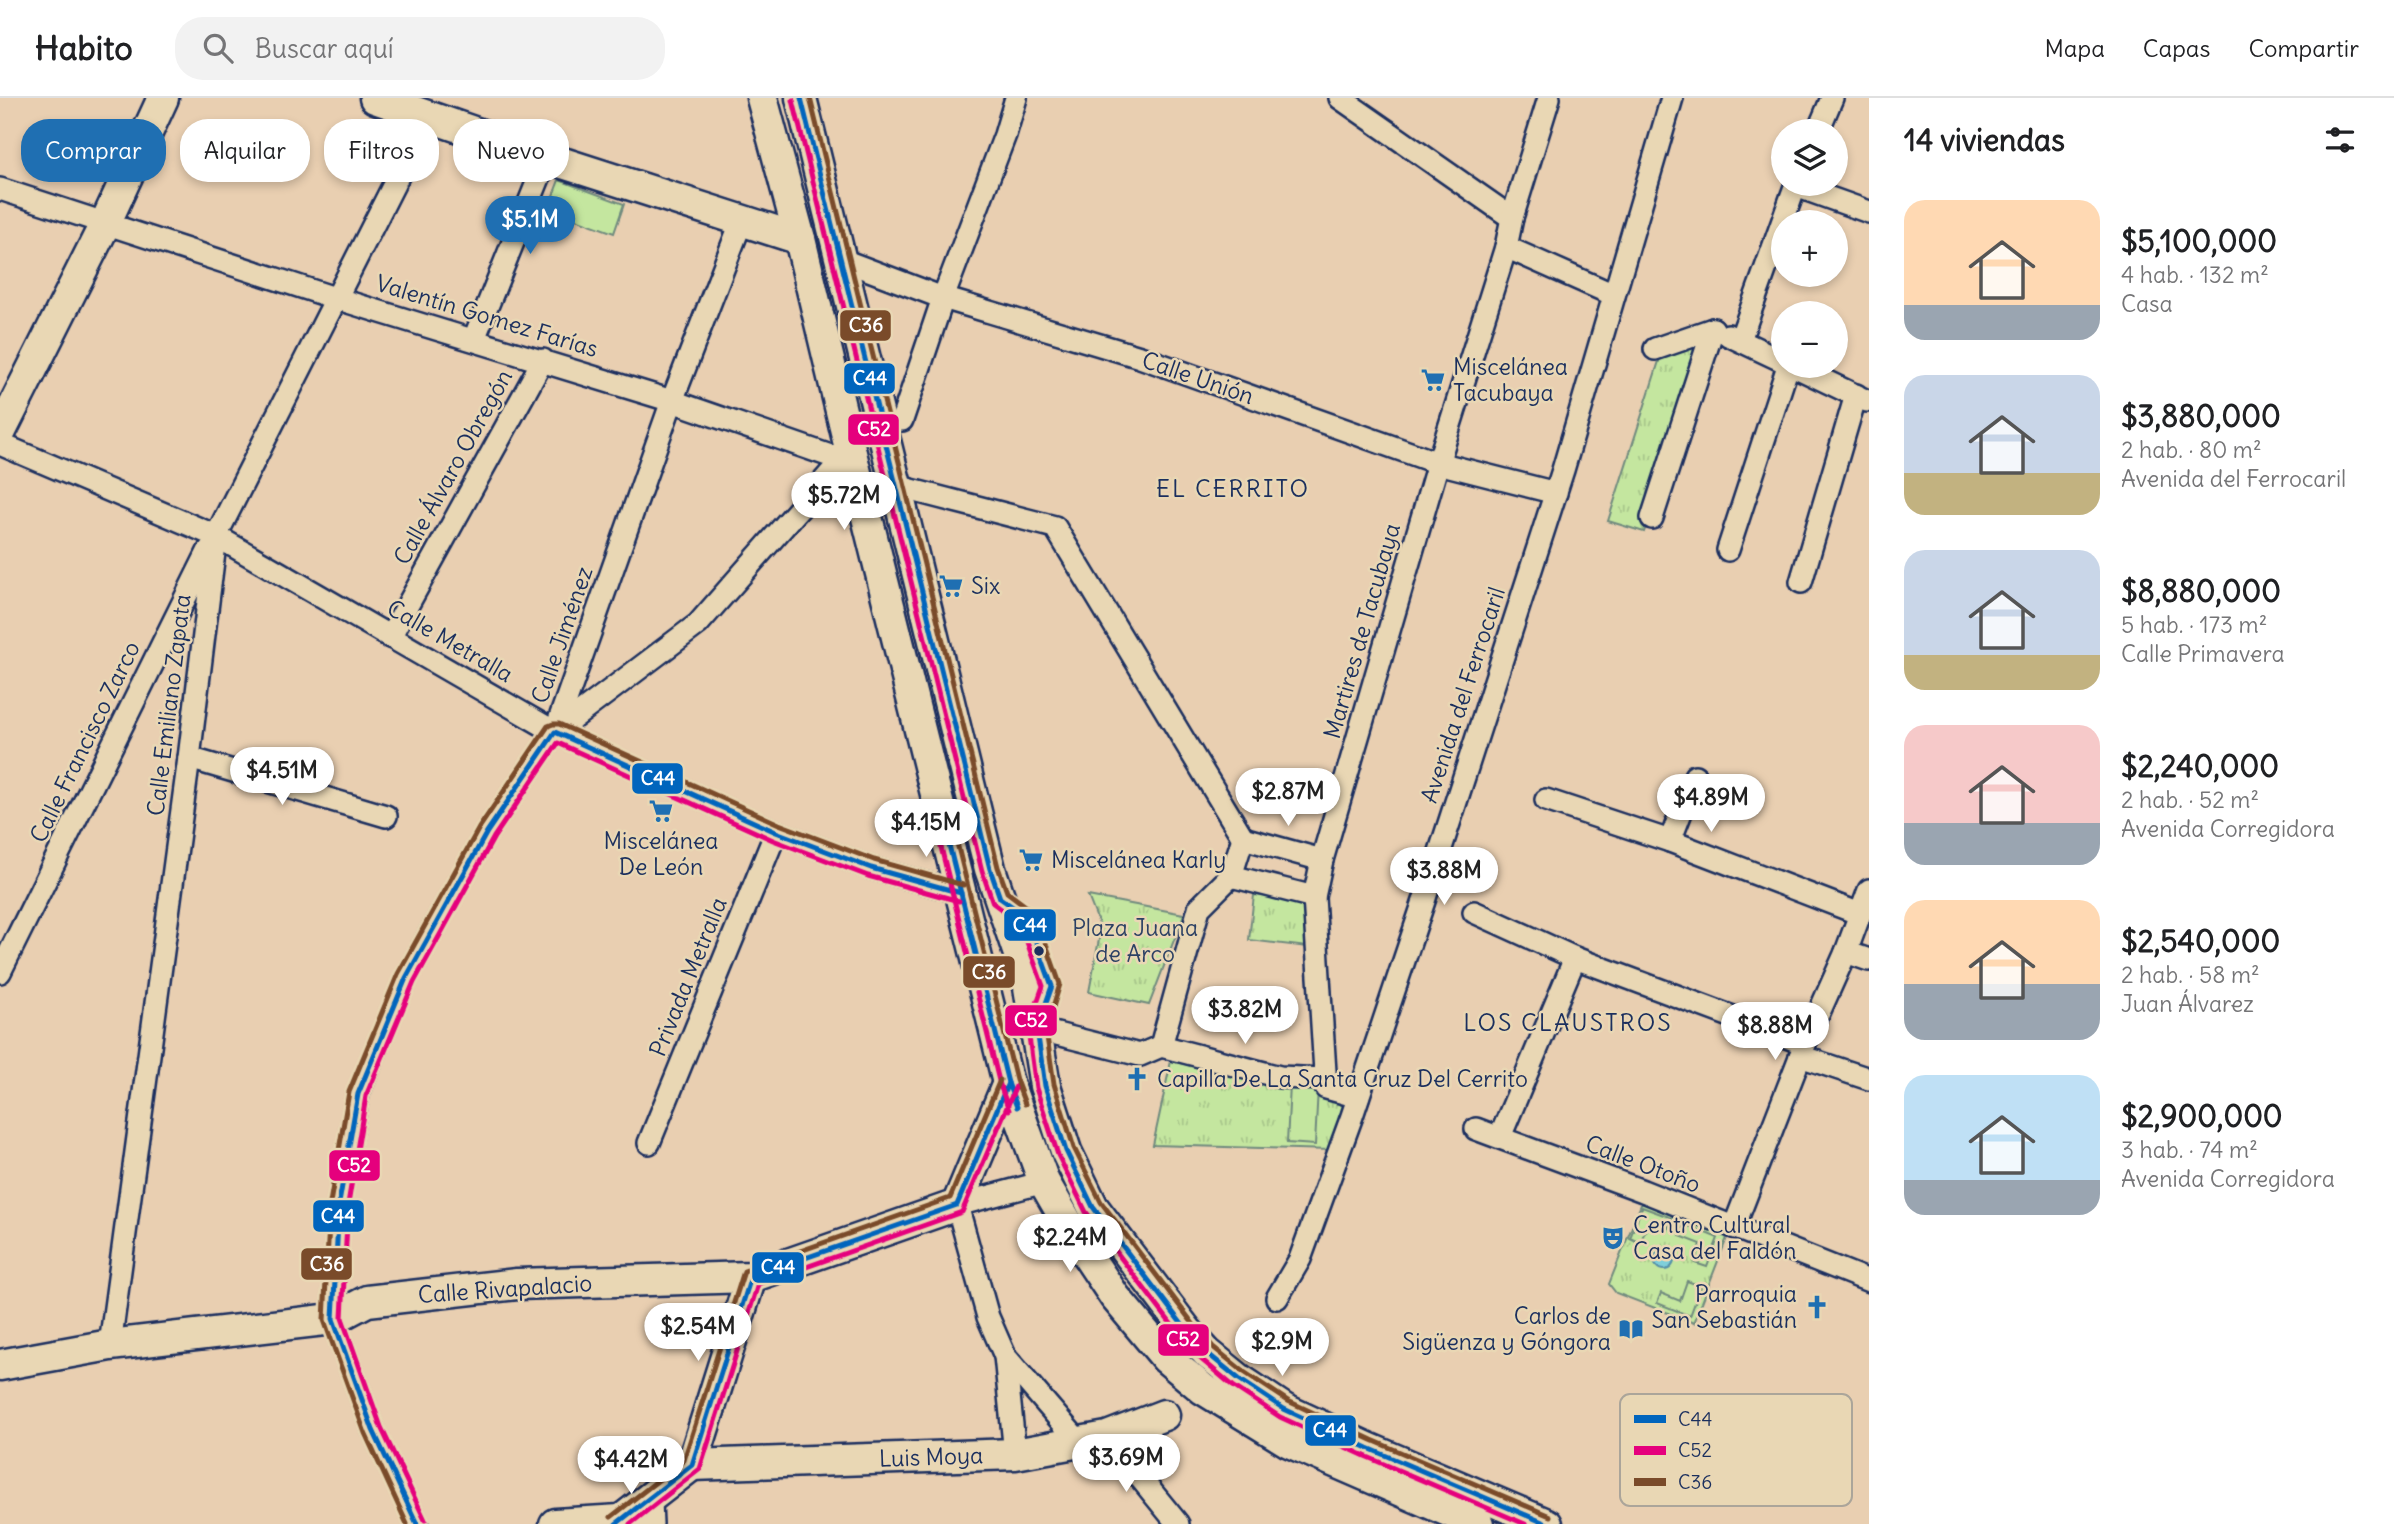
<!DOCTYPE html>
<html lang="es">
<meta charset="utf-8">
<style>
body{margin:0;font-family:Delius,sans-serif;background:#f2f2f2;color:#202124;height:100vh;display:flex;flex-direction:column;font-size:26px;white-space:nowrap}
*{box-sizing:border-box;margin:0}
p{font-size:23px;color:#757577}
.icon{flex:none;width:38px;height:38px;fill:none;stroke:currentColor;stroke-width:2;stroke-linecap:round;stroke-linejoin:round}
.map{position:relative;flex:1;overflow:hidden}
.panel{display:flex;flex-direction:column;background:#fff;width:525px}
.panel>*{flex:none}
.top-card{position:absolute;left:21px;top:21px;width:665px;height:63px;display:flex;gap:14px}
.controls{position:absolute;left:1771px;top:21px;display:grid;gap:14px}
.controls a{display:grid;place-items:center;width:77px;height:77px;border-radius:50%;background:#fff;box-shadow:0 4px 10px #0003;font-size:35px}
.price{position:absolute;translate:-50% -60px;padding:0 16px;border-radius:24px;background:#fff;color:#222;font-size:23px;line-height:46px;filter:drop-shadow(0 2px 4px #0008)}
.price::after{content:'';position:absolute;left:50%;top:42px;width:21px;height:16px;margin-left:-10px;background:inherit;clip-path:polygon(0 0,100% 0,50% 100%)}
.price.active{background:#1f6fb2;color:#fff}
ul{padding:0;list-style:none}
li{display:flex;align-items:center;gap:21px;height:175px;padding:0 35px}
li span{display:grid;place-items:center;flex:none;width:196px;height:140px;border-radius:21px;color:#555}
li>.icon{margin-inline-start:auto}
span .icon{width:84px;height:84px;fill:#fffc;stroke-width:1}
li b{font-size:30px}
h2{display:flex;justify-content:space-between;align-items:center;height:84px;padding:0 35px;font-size:30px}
.tag{padding:0 24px;border-radius:28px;background:#fff;box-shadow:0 4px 10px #0003;font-size:24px;line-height:63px}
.tag.active{background:#1f6fb2;color:#fff}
header{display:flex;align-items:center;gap:42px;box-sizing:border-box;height:98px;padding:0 35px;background:#fff;border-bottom:2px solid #e0e0e0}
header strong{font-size:33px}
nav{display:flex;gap:38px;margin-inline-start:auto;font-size:24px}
.search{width:490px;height:63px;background:#f2f2f2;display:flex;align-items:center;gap:18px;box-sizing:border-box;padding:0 24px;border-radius:28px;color:#757577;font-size:26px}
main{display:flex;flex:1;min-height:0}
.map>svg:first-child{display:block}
.grass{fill:url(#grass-tufts);stroke:#708a7e;stroke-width:2}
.garden{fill:#c4e69f;stroke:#708a7e;stroke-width:2}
.water{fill:#7fcfda;stroke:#578fa8;stroke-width:2}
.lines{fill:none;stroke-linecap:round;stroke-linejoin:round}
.street-casing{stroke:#1b2f5e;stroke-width:26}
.secondary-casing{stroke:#1b2f5e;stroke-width:35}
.street{stroke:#e9d7b4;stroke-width:21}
.secondary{stroke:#e9d7b4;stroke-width:30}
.bus-1-casing{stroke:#e9d7b4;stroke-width:10}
.bus-2-casing{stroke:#e9d7b4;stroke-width:10}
.bus-3-casing{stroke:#e9d7b4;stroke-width:10}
.bus-1{stroke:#0065bd;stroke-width:5}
.bus-2{stroke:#e5007d;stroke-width:5}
.bus-3{stroke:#7a4b2a;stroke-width:5}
.bus-dot{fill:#1b2f5e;stroke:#e9d7b4;stroke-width:2.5}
.labels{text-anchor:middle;stroke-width:5;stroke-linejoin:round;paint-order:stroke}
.street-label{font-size:23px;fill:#1b2f5e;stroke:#e9d7b4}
.poi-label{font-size:23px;fill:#1b2f5e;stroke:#e9d7b4;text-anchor:start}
.park-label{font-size:23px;fill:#2c4164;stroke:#e9d7b4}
.neighbourhood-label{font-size:24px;letter-spacing:2px;fill:#1b2f5e;stroke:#e9d7b4}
.key{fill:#e9d7b4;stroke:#aba59a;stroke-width:2}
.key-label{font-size:19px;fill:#1b2f5e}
.line-badge{stroke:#e9d7b4;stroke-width:2.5}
.badge-label{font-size:19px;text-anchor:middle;font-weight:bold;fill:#fff}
</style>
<header>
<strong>Habito</strong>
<div class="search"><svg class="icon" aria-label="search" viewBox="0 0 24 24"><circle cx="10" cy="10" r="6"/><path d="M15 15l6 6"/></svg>Buscar aquí</div>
<nav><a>Mapa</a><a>Capas</a><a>Compartir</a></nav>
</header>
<main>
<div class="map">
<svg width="1869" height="1426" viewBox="0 0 1869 1426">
<defs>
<pattern id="grass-tufts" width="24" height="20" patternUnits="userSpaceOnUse" patternTransform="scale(1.75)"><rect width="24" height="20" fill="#c4e69f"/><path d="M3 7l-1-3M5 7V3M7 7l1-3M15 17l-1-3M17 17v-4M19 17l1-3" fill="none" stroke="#a8c68b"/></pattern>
</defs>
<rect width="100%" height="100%" fill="#e9cfb1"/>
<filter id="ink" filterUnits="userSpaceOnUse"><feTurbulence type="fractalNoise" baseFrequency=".0143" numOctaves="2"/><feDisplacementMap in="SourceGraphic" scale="14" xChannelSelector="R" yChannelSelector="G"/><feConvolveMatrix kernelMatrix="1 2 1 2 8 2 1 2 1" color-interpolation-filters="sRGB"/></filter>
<g filter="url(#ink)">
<g class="grass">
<path d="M1705,240L1644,434L1608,423L1660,260Z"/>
<path d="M1254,797L1312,803L1307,849L1249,842Z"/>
<path d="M1088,798L1184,816L1149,907L1089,894L1101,831Z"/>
<path d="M1171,963L1350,1003L1331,1052L1153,1047Z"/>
<path d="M1644,1099L1730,1132L1694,1225L1616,1195L1609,1186Z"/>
</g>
<g class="garden">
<path d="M559,82L624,106L614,135L548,111Z"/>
<path d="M1290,987L1318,989L1315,1047L1287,1045Z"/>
<path d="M1642,1109L1672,1120L1667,1133L1648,1126L1640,1145L1630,1140Z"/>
<path d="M1684,1126L1718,1140L1707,1169L1695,1165L1701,1146L1680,1138Z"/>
<path d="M1687,1183L1701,1188L1690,1218L1657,1205L1661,1195L1680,1203Z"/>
</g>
<circle class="water" cx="1664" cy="1162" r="10"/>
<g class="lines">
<g class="street-casing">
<g id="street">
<path d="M1340,0L1512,120"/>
<path d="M1818,33L1832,0"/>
<path d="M1796,88L1869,114"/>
<path d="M0,91L338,201L672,303L842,362L852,359"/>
<path d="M1506,149L1614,197"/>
<path d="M840,161L943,200L1140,259L1438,365L1556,395"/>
<path d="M1728,237L1783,263"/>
<path d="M474,241L547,60"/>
<path d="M1740,242L1796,86"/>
<path d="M1655,251L1713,231"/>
<path d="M1794,268L1867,303"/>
<path d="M902,322L943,200L1005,37L1016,0"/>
<path d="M0,346L216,438L555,634L776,734L871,770L961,795"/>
<path d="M896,388L1055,429L1243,740"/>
<path d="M1652,420L1713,231"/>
<path d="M1728,452L1788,268"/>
<path d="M1801,484L1856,297"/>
<path d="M390,539L543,262"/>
<path d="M555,634L698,526L842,362"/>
<path d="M189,660L386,718"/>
<path d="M1546,702L1670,743L1860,816"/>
<path d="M1243,740L1322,762"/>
<path d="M1670,743L1695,678"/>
<path d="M1231,778L1314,799"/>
<path d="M1474,814L1575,860L1805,946"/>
<path d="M1846,854L1869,862"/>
<path d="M0,874L209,452"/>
<path d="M1037,931L1140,957L1161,948L1199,810L1231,778L1243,740"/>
<path d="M1161,948L1280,979L1324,981"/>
<path d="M1800,958L1869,981"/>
<path d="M1358,999L1326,990L1314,799L1322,762L1438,365L1506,149L1512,120L1549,0"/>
<path d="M1476,1031L1643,1093L1869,1183"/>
<path d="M1500,1039L1575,860"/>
<path d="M649,1045L776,734"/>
<path d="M1044,1084L957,1107L988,1219L1005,1258L1080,1345"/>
<path d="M1734,1129L1805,946L1846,854L1869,792"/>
<path d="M1277,1200L1300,1161L1352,1018L1424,803L1563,372L1672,0"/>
<path d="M110,1247L189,660L216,438L428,19"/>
<path d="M1005,1258L1015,1356"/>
<path d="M1107,1339L1178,1426"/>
<path d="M417,1426L373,1332L333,1221L339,1105L358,996L406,880L427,841L487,734L555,634L672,303L742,122"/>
<path d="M652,1426L651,1404L660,1395"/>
</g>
</g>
<g class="secondary-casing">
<g id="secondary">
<path d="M375,0L566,66L800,141"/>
<path d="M762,0L800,141L852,359L1008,985L1044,1084L1079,1145L1115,1199L1166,1260L1203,1291L1289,1344L1478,1426"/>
<path d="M801,0L990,771L1028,883L1045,988L1066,1053L1093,1109L1187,1233L1207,1255L1239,1281L1284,1311L1368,1350L1547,1426"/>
<path d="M0,335L105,126L163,0"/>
<path d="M0,1267L110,1247L333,1221L367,1203L517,1186L751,1179L957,1107L1008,985"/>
<path d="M692,1367L1015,1356L1107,1339L1164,1317"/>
<path d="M692,1367L751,1179"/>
<path d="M555,1426L620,1422L636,1425"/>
<path d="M616,1426L692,1367"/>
</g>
</g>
<use href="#street" class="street"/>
<use href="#secondary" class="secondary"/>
<g class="bus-1-casing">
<g id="bus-1">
<path d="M801,0L990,771L1000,800L1027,819L1052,888L1037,931L1045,988L1066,1053L1093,1109L1187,1233L1207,1255L1239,1281L1284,1311L1368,1350L1547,1426"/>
<path d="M948,743L1008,985L1017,1009"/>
<path d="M417,1426L373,1332L333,1221L339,1105L358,996L406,880L487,734L555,634L776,734L871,770L961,795"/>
<path d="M616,1426L692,1367L751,1179L957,1107L1008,985"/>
</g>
</g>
<g class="bus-2-casing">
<g id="bus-2">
<path d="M793,2L982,773L993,805L1020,825L1043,888L1028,931L1036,990L1058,1057L1086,1114L1181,1239L1201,1261L1233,1288L1280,1319L1365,1358L1525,1426"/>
<path d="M940,745L1000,987L1009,1012"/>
<path d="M425,1422L381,1329L342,1220L348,1106L366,998L414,884L494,739L558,645L773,742L868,778L959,803"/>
<path d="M630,1426L700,1371L758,1186L962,1114L1016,988"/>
</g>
</g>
<g class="bus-3-casing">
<g id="bus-3">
<path d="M810,0L998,769L1007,794L1035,815L1060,886L1046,932L1054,986L1074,1050L1101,1104L1194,1227L1213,1249L1244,1274L1288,1303L1372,1342L1550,1418"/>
<path d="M956,741L1016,982L1025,1006"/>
<path d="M611,1419L684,1362L744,1173L950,1100L1000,982"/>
<path d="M407,1426L365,1335L324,1222L330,1105L349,994L398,876L479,730L548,628L553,626H559L779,726L874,762L963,787"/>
</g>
</g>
<use href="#bus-1" class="bus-1"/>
<use href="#bus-2" class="bus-2"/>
<use href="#bus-3" class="bus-3"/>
</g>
</g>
<defs>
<g id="supermarket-bare" transform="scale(1.89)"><path d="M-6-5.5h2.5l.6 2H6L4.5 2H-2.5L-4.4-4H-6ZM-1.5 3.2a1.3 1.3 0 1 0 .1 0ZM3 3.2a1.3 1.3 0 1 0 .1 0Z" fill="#1f6fb2" stroke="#e9d7b4" stroke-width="2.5" paint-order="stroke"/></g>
<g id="church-bare" transform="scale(1.89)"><path d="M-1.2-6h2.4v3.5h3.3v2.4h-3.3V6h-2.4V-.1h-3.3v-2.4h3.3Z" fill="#1f6fb2" stroke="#e9d7b4" stroke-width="2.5" paint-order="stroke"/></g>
<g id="theatre-bare" transform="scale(1.89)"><path d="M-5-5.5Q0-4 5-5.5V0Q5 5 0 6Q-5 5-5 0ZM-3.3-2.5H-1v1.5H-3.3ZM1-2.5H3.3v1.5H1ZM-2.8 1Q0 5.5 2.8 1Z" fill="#1f6fb2" stroke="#e9d7b4" stroke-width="2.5" paint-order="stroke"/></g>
<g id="library-bare" transform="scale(1.89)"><path d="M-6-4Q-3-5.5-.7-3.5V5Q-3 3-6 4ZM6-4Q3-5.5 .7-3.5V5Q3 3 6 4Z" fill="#1f6fb2" stroke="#e9d7b4" stroke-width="2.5" paint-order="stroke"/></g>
</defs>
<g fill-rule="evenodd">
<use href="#supermarket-bare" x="1433" y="282"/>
<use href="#supermarket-bare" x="951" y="488"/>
<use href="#supermarket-bare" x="661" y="713"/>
<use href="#supermarket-bare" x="1031" y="762"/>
<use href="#church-bare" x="1137" y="981"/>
<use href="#theatre-bare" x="1613" y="1140"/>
<use href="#church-bare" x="1817" y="1209"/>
<use href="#library-bare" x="1631" y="1231"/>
</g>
<circle class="bus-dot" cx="1039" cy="853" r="6"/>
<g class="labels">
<g class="street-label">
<text transform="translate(487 218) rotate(17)" y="8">Valentín Gomez Farías</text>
<text transform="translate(1198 280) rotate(19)" y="8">Calle Unión</text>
<text transform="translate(453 369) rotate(-61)" y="8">Calle Álvaro Obregón</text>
<text transform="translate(1362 533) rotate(-74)" y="8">Martires de Tacubaya</text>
<text transform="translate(562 537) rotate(-71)" y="8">Calle Jiménez</text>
<text transform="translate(450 543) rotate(30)" y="8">Calle Metralla</text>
<text transform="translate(1463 597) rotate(-72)" y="8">Avenida del Ferrocaril</text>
<text transform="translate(169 607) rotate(-83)" y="8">Calle Emiliano Zapata</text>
<text transform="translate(85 644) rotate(-64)" y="8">Calle Francisco Zarco</text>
<text transform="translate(688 879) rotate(-68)" y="8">Privada Metralla</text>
<text transform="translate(1643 1066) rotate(21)" y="8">Calle Otoño</text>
<text transform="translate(505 1191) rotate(-4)" y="8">Calle Rivapalacio</text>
<text transform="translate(931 1359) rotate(-2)" y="8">Luis Moya</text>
</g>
<g class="poi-label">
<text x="1453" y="277">Miscelánea<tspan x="1453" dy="26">Tacubaya</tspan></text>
<text x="971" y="496">Six</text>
<text x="661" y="751" text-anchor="middle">Miscelánea<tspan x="661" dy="26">De León</tspan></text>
<text x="1051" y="770">Miscelánea Karly</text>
<text x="1157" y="989">Capilla De La Santa Cruz Del Cerrito</text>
<text x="1633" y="1135">Centro Cultural<tspan x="1633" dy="26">Casa del Faldón</tspan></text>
<text x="1797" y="1204" text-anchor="end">Parroquia<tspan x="1797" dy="26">San Sebastián</tspan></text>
<text x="1611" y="1226" text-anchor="end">Carlos de<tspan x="1611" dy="26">Sigüenza y Góngora</tspan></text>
</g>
<g class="park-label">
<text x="1135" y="838">Plaza Juana<tspan x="1135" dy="26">de Arco</tspan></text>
</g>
<g class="neighbourhood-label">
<text x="1233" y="399">EL CERRITO</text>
<text x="1568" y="933">LOS CLAUSTROS</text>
</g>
</g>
<rect x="1620" y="1296" width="232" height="112" rx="10" class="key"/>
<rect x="1634" y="1317" width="32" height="8" fill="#0065bd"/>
<rect x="1634" y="1348" width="32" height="9" fill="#e5007d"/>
<rect x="1634" y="1380" width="32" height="8" fill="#7a4b2a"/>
<g class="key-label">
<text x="1678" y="1328">C44</text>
<text x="1678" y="1359">C52</text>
<text x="1678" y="1391">C36</text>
</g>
<g class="line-badge">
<rect x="839" y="211" width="53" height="33" rx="7" fill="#7a4b2a"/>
<rect x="843" y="264" width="53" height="33" rx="7" fill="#0065bd"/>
<rect x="847" y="315" width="53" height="33" rx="7" fill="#e5007d"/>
<rect x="631" y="664" width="53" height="33" rx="7" fill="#0065bd"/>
<rect x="1003" y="810" width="54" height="34" rx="7" fill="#0065bd"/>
<rect x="962" y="857" width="54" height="34" rx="7" fill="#7a4b2a"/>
<rect x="1004" y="906" width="54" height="33" rx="7" fill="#e5007d"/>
<rect x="328" y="1051" width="53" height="33" rx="7" fill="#e5007d"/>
<rect x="312" y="1101" width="53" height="34" rx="7" fill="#0065bd"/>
<rect x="300" y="1149" width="53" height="34" rx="7" fill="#7a4b2a"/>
<rect x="751" y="1153" width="54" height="33" rx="7" fill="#0065bd"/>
<rect x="1157" y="1225" width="53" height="34" rx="7" fill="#e5007d"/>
<rect x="1304" y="1316" width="53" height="33" rx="7" fill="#0065bd"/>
</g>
<g class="badge-label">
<text x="866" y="234">C36</text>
<text x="870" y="287">C44</text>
<text x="874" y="338">C52</text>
<text x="658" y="687">C44</text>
<text x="1030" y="834">C44</text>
<text x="989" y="881">C36</text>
<text x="1031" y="929">C52</text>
<text x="354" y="1074">C52</text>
<text x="338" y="1125">C44</text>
<text x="327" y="1173">C36</text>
<text x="778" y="1176">C44</text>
<text x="1183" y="1248">C52</text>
<text x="1330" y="1339">C44</text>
</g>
</svg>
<div class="controls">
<a><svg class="icon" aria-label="layers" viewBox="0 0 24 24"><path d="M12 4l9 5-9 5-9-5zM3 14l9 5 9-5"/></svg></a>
<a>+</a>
<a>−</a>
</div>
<b class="price active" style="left:530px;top:158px">$5.1M</b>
<b class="price" style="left:844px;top:434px">$5.72M</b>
<b class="price" style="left:282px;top:709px">$4.51M</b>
<b class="price" style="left:1288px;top:730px">$2.87M</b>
<b class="price" style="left:1711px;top:736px">$4.89M</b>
<b class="price" style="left:926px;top:761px">$4.15M</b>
<b class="price" style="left:1444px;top:809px">$3.88M</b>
<b class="price" style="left:1245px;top:948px">$3.82M</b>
<b class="price" style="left:1775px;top:964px">$8.88M</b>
<b class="price" style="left:1070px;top:1176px">$2.24M</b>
<b class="price" style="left:698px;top:1265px">$2.54M</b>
<b class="price" style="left:1282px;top:1280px">$2.9M</b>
<b class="price" style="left:1126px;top:1396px">$3.69M</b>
<b class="price" style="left:631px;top:1398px">$4.42M</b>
<div class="top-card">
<a class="tag active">Comprar</a>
<a class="tag">Alquilar</a>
<a class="tag">Filtros</a>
<a class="tag">Nuevo</a>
</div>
</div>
<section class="panel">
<h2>14 viviendas<svg class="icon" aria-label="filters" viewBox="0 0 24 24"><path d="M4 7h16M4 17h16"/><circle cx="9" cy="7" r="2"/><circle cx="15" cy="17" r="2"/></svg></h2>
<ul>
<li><span style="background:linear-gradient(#ffd9b3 75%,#9aa5b1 0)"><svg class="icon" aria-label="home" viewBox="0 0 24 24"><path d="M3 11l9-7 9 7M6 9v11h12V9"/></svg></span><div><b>$5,100,000</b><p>4 hab. · 132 m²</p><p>Casa</p></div></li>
<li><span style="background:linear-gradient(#c9d6e8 70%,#c2b280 0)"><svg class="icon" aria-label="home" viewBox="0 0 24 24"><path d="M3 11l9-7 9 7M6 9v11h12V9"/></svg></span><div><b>$3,880,000</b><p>2 hab. · 80 m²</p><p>Avenida del Ferrocaril</p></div></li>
<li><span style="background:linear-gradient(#c9d6e8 75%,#c2b280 0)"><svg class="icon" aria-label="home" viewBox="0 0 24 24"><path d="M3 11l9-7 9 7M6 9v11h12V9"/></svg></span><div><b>$8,880,000</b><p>5 hab. · 173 m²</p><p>Calle Primavera</p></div></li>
<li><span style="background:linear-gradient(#f6c9c9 70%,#9aa5b1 0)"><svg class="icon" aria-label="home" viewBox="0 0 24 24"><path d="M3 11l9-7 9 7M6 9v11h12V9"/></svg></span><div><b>$2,240,000</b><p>2 hab. · 52 m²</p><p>Avenida Corregidora</p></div></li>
<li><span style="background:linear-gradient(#ffd9b3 60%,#9aa5b1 0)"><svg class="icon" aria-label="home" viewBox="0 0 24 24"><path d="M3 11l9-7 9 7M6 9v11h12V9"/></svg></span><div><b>$2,540,000</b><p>2 hab. · 58 m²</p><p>Juan Álvarez</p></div></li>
<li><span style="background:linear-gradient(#bfe0f5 75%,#9aa5b1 0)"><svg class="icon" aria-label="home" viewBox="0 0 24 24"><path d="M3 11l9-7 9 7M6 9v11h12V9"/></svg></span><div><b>$2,900,000</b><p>3 hab. · 74 m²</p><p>Avenida Corregidora</p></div></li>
</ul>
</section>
</main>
